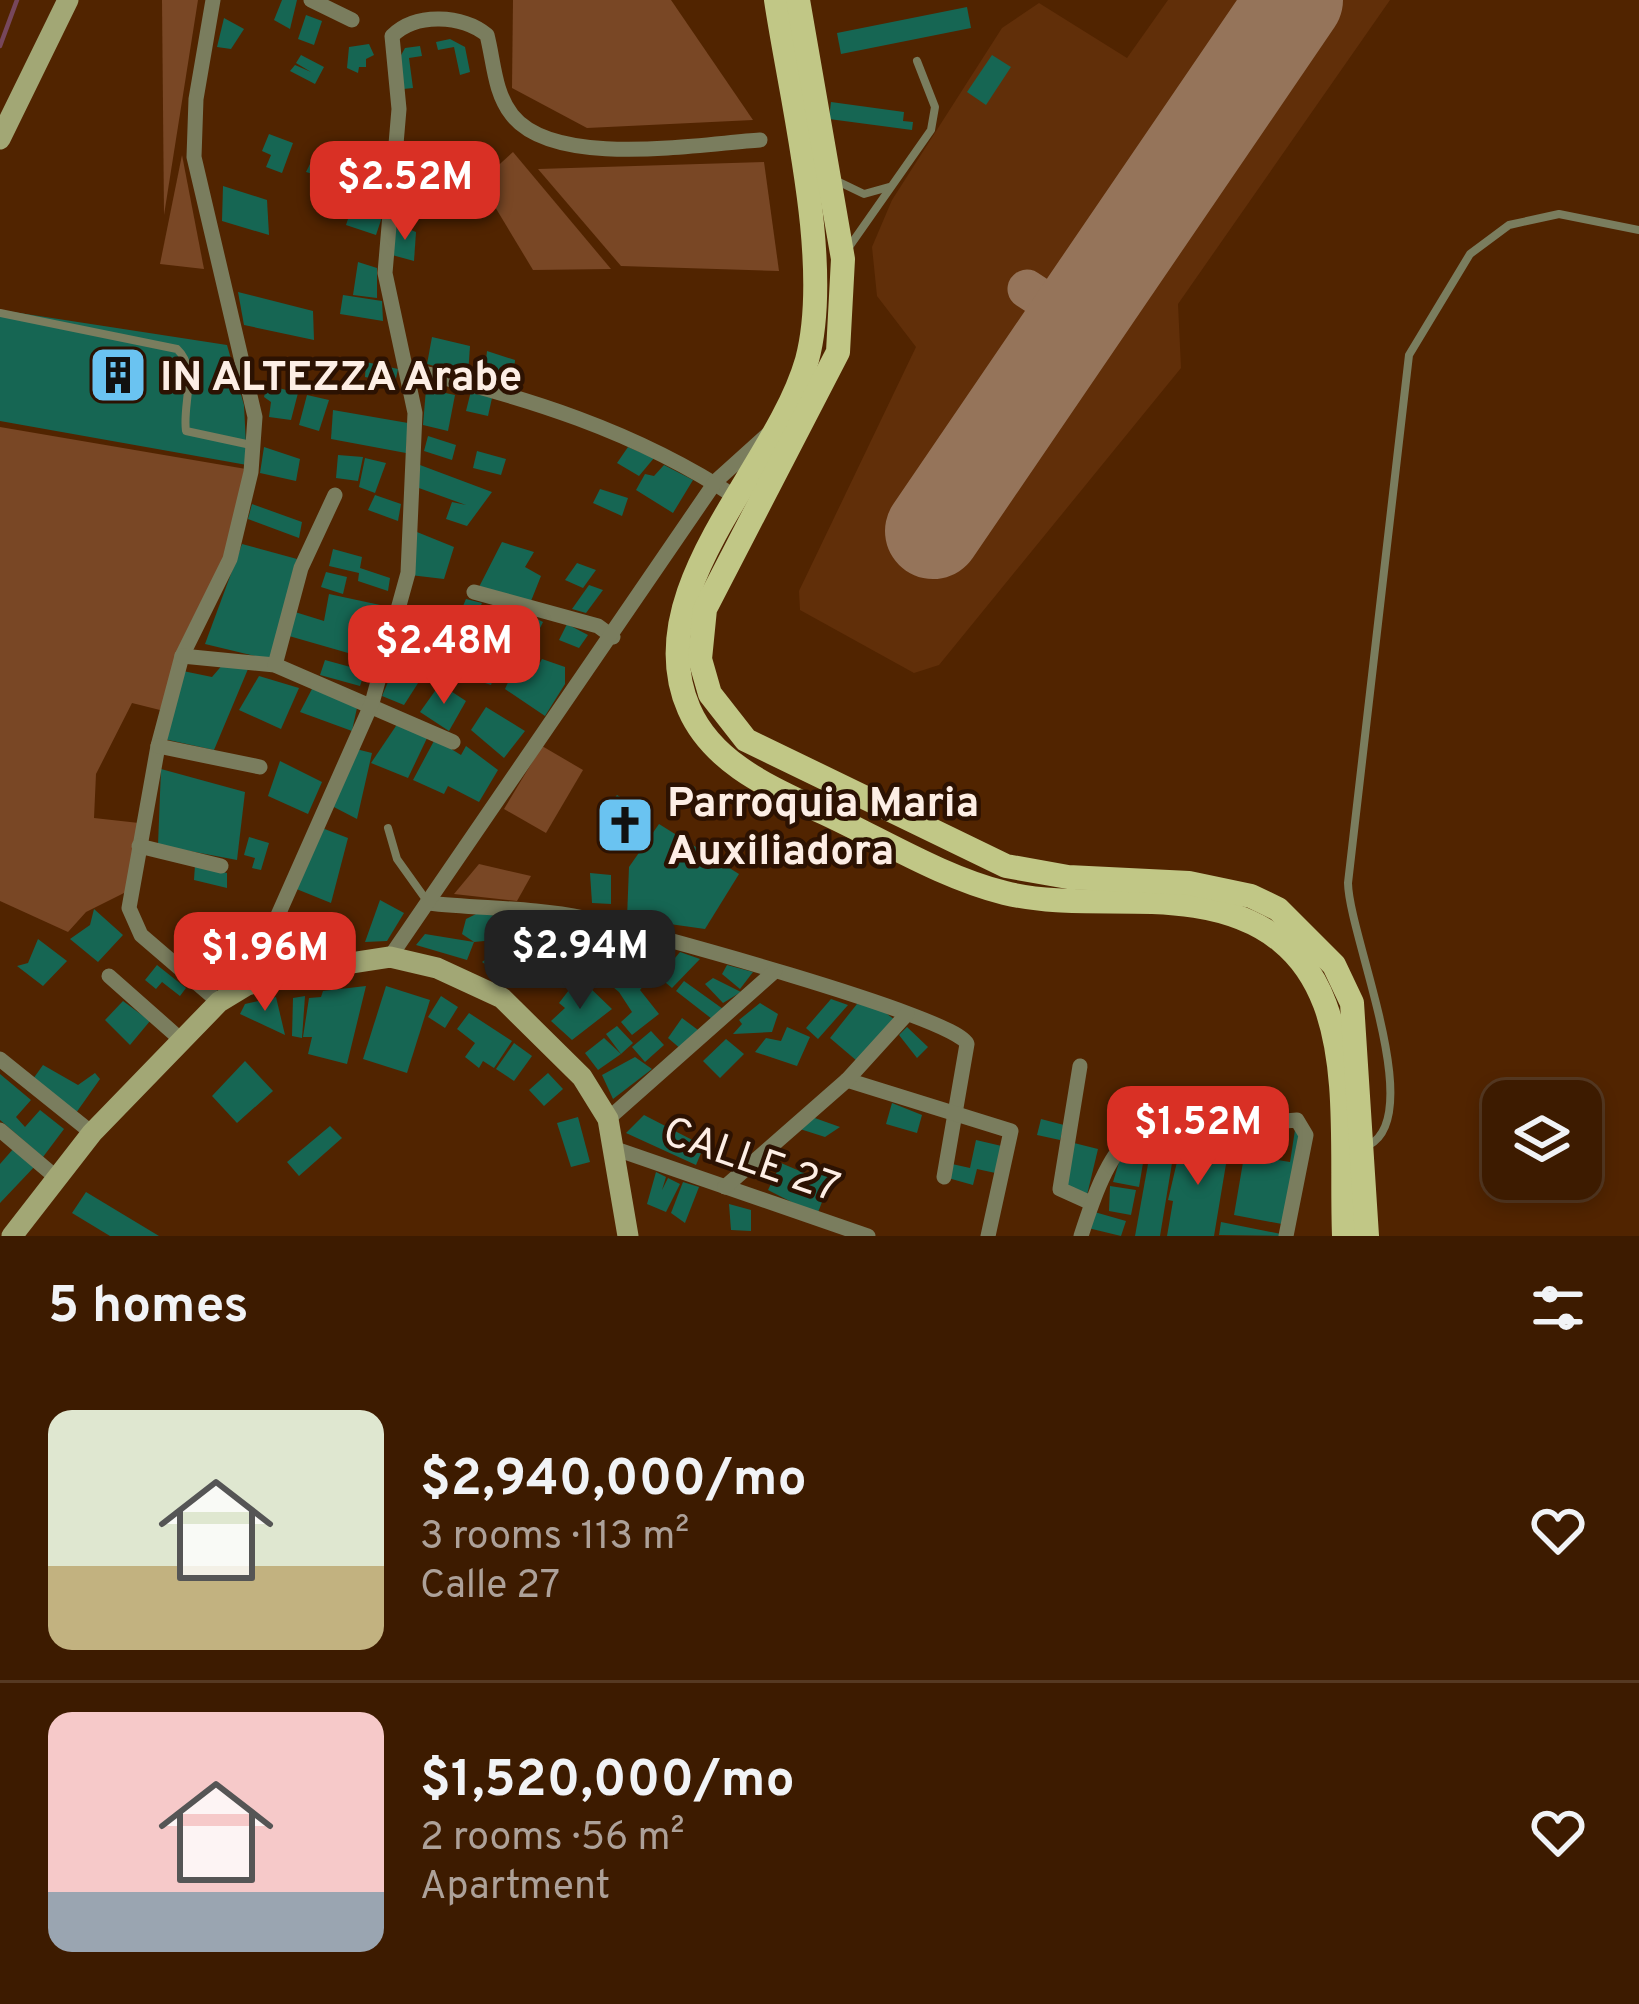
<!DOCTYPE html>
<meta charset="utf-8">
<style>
body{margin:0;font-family:Overpass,sans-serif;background:#44240a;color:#f1f3f6;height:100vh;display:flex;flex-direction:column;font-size:45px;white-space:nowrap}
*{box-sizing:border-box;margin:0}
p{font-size:39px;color:#ada199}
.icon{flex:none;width:66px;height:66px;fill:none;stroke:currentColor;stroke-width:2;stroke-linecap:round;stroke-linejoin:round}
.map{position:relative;height:1236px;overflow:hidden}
.sheet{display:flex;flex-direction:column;background:#3d1b00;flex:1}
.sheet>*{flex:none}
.buttons{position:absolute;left:1482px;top:1080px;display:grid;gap:24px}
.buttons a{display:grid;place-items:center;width:120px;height:120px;border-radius:24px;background:#3d1b00;box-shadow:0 6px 18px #0003,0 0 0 3px #563922;font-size:60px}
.price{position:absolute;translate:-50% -102px;padding:0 27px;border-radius:24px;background:#d93025;color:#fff;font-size:39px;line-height:78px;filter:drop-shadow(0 3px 6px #0008)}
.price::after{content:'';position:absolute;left:50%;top:72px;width:36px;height:27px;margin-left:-18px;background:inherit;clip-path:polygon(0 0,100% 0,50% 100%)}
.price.active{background:#222;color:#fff}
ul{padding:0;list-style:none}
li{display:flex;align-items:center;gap:36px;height:300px;padding:0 48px}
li+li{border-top:3px solid #563922}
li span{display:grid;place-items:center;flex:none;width:336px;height:240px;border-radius:24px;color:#555}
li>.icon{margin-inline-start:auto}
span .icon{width:144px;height:144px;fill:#fffc;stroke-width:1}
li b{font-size:51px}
h2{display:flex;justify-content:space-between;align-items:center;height:144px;padding:0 48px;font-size:51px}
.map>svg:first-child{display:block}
.built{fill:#612f09}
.green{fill:#794725}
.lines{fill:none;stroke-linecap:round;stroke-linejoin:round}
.stream{stroke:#77475c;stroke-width:4.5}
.taxiway{stroke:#95745a;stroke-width:39}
.runway{stroke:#95745a;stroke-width:96}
.building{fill:#166653}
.lane{stroke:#7a7d5e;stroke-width:8}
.street{stroke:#7a7d5e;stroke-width:15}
.secondary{stroke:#a2a775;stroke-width:21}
.primary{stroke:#c1c786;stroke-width:24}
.labels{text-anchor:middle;stroke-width:9;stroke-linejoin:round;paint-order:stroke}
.poi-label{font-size:42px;font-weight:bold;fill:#fdeee5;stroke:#2c1202;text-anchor:start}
.street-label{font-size:42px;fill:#fdeee5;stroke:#2c1202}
</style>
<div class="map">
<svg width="1639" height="1236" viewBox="0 0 1639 1236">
<rect width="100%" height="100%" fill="#512400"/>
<path class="built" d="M1168,0H1390L1178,304L1181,368L939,665L914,673L800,610L799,591L916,347L877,296L872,247L892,200L1002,28L1039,3L1127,58Z"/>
<g class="green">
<path d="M162,0H198L164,215Z"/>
<path d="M513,0H671L753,120L587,128L512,88Z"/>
<path d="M513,152L611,269L533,270L480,182Z"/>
<path d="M182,155L204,269L160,264Z"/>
<path d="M764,162L779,271L621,266L538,169Z"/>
<path d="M0,427L246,469L228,548L160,710L132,703L96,774L94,818L139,823L128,891L86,912L68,932L0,901Z"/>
<path d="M542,746L583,770L546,833L504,809Z"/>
<path d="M479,864L531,876L517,901L454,894Z"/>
</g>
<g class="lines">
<path class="stream" d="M0,46L17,0"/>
<path class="taxiway" d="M1027,289L1076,321"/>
<path class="runway" d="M933,531L1295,0"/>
</g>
<g class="building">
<path d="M282,0H297L290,29L274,20Z"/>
<path d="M967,7L971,28L841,54L837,33Z"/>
<path d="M306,15L322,21L314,45L298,39Z"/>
<path d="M224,18L244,29L231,49L217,47Z"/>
<path d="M450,39L465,47L470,72L460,75L454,47L438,50L436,42Z"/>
<path d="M369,44L374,55L366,59V67H359L358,73L347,68L349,47Z"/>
<path d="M420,46L422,56L409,58L413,88L403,89L399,59L405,48Z"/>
<path d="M301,55L324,67L315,84L290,71L295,65L311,72L296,63Z"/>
<path d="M992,55L1011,67L986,105L967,92Z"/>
<path d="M831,102L904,112L903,121L913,122L912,130L829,119Z"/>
<path d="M269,134L293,143L282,173L266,167L271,155L262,151Z"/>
<path d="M402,149L446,170L439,186L415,177L430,185L419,217L397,204Z"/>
<path d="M348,150L362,158L352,170L347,168L337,196L318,192L319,176L306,172L315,154L340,166Z"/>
<path d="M353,172L384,187L382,212L362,204L366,192L349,187Z"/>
<path d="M223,186L267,200L269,235L222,221Z"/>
<path d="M432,188L467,201L463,212L443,204L440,212L424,207Z"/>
<path d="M353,204L383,214L376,235L346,225Z"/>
<path d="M397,224L416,232L414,261L392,255Z"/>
<path d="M358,262L377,268V298L353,295Z"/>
<path d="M238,292L313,311L314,340L244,325Z"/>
<path d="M343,295L382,301L383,321L340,314Z"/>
<path d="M0,310L227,345L244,405L247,465L0,421Z"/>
<path d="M432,337L470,346L468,375L427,364Z"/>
<path d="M487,351L515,360L513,386L484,379Z"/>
<path d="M366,362L398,369L395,383L365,377Z"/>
<path d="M267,385L298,393L291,420L269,417L271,402L264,397Z"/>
<path d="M426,389L455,395L448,431L423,425Z"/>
<path d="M471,391L492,398L488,416L466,411Z"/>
<path d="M307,395L329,400L319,431L299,425Z"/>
<path d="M333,410L408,423L406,453L331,439Z"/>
<path d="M428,436L456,445L452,460L424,451Z"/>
<path d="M264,447L300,459L296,481L260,473Z"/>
<path d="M628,447L654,458L639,476L617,463Z"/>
<path d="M477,451L506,459L501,475L473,468Z"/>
<path d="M338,455L363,457L358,481L336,478Z"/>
<path d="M365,458L386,463L375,493L359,487Z"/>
<path d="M420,465L492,492L467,526L446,519L452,502L466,505L416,487Z"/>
<path d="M664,465L693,480L673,513L636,490L645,474L654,476Z"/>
<path d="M600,489L628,498L622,516L593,503Z"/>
<path d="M375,495L401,504L398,521L368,510Z"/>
<path d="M252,504L302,522L299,538L248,519Z"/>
<path d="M412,530L454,547L444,579L410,575Z"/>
<path d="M502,542L534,552L525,567L541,576L531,601L479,587Z"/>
<path d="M242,544L297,559L271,660L205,644Z"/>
<path d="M333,549L362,557L360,568L390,578L388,591L358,581L359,573L329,566Z"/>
<path d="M577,563L596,570L583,588L565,580Z"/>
<path d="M326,572L347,577L343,594L321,587Z"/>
<path d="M589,585L603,590L586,613L572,609Z"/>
<path d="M329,594L394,608L376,661L289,636L295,612L324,621Z"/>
<path d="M466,599L482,603L466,637L452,632Z"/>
<path d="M500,609L519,616L501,647L482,640Z"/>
<path d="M529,615L543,622L531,646L516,640Z"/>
<path d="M567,624L588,635L579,648L559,640Z"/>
<path d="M474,659L498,664L491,685L470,678Z"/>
<path d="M542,659L565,667V684L545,716L505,689L510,678L503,674L506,665L537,668Z"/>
<path d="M325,660L365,671L360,686L320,675Z"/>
<path d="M224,663L248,669L214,750L164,739L183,671L212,677Z"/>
<path d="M391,675L420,680L404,705L382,696Z"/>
<path d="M259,676L299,688L281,729L239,710Z"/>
<path d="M440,684L466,701L449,731L420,712Z"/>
<path d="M313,687L358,703L352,731L300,712Z"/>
<path d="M486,707L525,731L504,758L471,730Z"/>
<path d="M400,720L428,736L408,778L371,763Z"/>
<path d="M435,739L461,755L466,746L498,770L479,802L448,786L444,794L413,780Z"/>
<path d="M356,749L372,753L357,819L330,805Z"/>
<path d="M280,761L322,782L308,814L268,796Z"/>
<path d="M161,769L245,792L237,860L158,845Z"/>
<path d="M617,795L638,808L633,822L644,828L631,849L602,814Z"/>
<path d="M659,824L739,874L705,929L627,918L629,867Z"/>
<path d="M322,828L348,838L331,903L294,888Z"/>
<path d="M249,837L269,843L261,870L252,868L255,858L244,855Z"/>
<path d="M195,865L227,873V888L194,880Z"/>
<path d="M590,873L611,875V904L592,903Z"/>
<path d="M380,900L404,913L387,941L365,942Z"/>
<path d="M94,909L123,935L98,962L70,939L90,925Z"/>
<path d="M478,913L536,922L534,947L514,938L474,942L467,960L416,945L425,934L474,942L462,934L466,919Z"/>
<path d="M317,920L326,923L323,948L301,950V935Z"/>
<path d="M224,922L249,949L240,958L231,948L209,963L197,942Z"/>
<path d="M555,922L593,931L578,958L539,940Z"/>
<path d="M278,930L298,938L292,954L269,952Z"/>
<path d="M38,939L67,961L43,986L17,966L28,963Z"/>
<path d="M508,943L532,964L510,982L482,962Z"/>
<path d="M643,945L662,950L639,971L648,980L640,990L659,1014L632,1035L621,1022L632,1012L619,992L591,969L598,960L615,969Z"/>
<path d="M680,952L700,959L672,988L659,977Z"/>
<path d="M157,965L186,988L180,996L162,982L156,989L145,980Z"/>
<path d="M727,965L753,972L740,989L722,974Z"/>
<path d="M713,978L741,992L723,1003L705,984Z"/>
<path d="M684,981L723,1009L712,1019L676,991Z"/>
<path d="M586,984L612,1009L572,1040L551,1021L565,1008L559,1003L569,990L574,995Z"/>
<path d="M366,986L347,1064L308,1054L312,1037H303L309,998L321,997L323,991Z"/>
<path d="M386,986L430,1000L407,1073L363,1059Z"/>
<path d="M305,996L302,1038L292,1036L293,998Z"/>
<path d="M441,996L458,1007L445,1028L428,1017Z"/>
<path d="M276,997L285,1035L240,1014L245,1004Z"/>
<path d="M831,999L848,1005L818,1039L806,1028Z"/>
<path d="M123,1001L150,1021L130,1045L105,1020Z"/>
<path d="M760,1003L778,1014L772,1032L733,1034L742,1024L739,1020Z"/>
<path d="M857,1004L878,1007L895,1020L857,1061L830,1038Z"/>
<path d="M469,1013L512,1041L494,1068L483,1061L479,1068L465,1057L475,1043L457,1029Z"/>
<path d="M682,1018L698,1030L682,1050L668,1038Z"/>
<path d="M617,1026L633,1043L621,1054L606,1034Z"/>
<path d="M787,1027L810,1037L797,1066L755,1052L766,1038L781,1041Z"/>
<path d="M907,1027L928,1047L917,1058L899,1035Z"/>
<path d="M651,1031L664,1045L645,1062L632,1047Z"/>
<path d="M604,1038L621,1054L598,1070L585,1053Z"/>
<path d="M726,1039L744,1054L720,1078L703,1061Z"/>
<path d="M514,1043L532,1056L514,1081L496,1069Z"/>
<path d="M635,1057L652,1069L613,1099L602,1075Z"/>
<path d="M245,1061L273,1091L237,1123L212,1096Z"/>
<path d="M43,1065L78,1085L95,1073L100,1079L76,1113L33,1079Z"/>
<path d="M548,1073L563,1089L544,1106L529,1090Z"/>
<path d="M0,1074L31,1100L16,1117L25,1127L40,1110L64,1129L43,1157L0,1120Z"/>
<path d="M892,1103L922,1115L917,1133L886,1124Z"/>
<path d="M644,1115L704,1146L696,1165L626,1133Z"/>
<path d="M578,1117L590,1162L571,1167L557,1123Z"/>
<path d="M812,1117L840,1127L825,1137L800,1129Z"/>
<path d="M1041,1119L1064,1125L1060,1140L1037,1135Z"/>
<path d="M330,1126L342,1138L299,1176L287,1162Z"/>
<path d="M1295,1130L1302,1132L1282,1224L1234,1215L1248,1133L1268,1136L1265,1158L1290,1162Z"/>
<path d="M1204,1136L1230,1140L1214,1236H1167L1173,1201L1168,1200L1181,1145L1202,1149Z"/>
<path d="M976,1140L1006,1147L1000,1174L977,1169L973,1185L948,1178L952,1164L970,1168Z"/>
<path d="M1074,1143L1098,1149L1087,1195L1063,1189Z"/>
<path d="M14,1148L36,1165L0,1203V1164Z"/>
<path d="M1150,1153L1173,1157L1160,1236H1135Z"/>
<path d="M1120,1159L1143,1163L1139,1187L1113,1182Z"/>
<path d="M781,1163L809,1175L812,1168L832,1176L817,1215L768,1190Z"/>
<path d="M656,1172L666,1177L662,1190L668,1178L680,1184L666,1212L647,1204Z"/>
<path d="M683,1182L699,1187L685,1223L671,1213Z"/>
<path d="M1110,1186L1136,1190L1131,1215L1109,1211Z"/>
<path d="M86,1192L159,1236H110L72,1213Z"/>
<path d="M729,1204L751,1210V1231L731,1230Z"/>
<path d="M1091,1211L1126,1221L1121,1236L1088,1228Z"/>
<path d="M1221,1222L1281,1234V1236L1219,1235Z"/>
</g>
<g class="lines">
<g class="lane">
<path d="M837,181L864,194L889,187"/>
<path d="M849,247L931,130L935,107L917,61"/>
<path d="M0,313L177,349C199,369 182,405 186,431L251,445"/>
<path d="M388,828L397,859L427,901"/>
<path d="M1369,1145C1427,1115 1349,936 1348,883L1409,355L1470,254L1509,225L1559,214L1639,230"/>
</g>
<g class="street">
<path d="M213,0L196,99L194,157L255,417L251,472L230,559L182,656L158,746L129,908L141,935L219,1002"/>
<path d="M311,0L352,20"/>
<path d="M407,369C524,396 636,431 737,498"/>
<path d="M474,592L598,626L613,637"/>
<path d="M182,656L275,665L453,742"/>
<path d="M275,665L301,568L335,495"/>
<path d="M158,746L260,767"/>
<path d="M139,846L221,866"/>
<path d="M428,903C480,909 532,907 584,918C633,929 958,1017 967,1044L944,1177"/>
<path d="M390,957L716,481L767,435"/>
<path d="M109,976L179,1038"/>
<path d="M247,985L372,703L408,573L415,413L385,273L399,109L392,36C416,12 462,15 487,35C494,62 494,92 512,115C555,169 698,144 760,140"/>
<path d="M0,1059L92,1133"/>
<path d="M1080,1066L1060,1189L1091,1203"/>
<path d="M847,1080L1011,1131L988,1236"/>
<path d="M608,1119L775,971"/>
<path d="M0,1130L58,1179"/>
<path d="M613,1148L868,1236"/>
<path d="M725,1187L847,1080L907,1014"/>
<path d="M1081,1236C1092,1202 1106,1158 1133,1134L1297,1120L1306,1135L1286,1236"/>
</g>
<g class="secondary">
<path d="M0,139L68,0"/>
<path d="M12,1236L92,1133L219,1002L247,985L299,971L390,957L437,968L502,998L582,1077L608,1119L628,1236"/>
</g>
<g class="primary">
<path d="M776,0C791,101 833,263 807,360C776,469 637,590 689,709C713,764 772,788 822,812C881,839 941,877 1005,893C1067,908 1132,896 1195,906C1369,933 1339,1101 1344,1236"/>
<path d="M798,0L843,259L838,352L705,609L700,659L710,694L746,740L1006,866L1068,877L1189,883L1251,896L1278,909L1334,965L1352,1003L1367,1236"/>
</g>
</g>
<defs>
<g id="building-square" transform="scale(3)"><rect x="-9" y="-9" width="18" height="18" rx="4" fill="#6ac3f1" stroke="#2c1202"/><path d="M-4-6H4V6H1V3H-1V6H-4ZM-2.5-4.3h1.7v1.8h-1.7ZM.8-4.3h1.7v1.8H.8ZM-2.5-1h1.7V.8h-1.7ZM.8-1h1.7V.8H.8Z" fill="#111"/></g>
<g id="church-square" transform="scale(3)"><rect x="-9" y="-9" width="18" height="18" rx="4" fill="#6ac3f1" stroke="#2c1202"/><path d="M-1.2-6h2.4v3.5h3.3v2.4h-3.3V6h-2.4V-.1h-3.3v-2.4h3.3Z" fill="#111"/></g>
</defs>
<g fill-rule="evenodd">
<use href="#building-square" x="118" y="375"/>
<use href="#church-square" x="625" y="825"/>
</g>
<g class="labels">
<g class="poi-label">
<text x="160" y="390">IN ALTEZZA Arabe</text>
<text x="667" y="816">Parroquia Maria<tspan x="667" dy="48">Auxiliadora</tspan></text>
</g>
<g class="street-label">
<text transform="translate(752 1158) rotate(19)" y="15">CALLE 27</text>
</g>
</g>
</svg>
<div class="buttons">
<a><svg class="icon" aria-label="layers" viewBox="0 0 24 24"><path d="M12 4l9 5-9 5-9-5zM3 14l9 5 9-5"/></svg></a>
</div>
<b class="price" style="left:405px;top:243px">$2.52M</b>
<b class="price" style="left:444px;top:707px">$2.48M</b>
<b class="price active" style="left:580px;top:1012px">$2.94M</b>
<b class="price" style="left:265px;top:1014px">$1.96M</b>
<b class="price" style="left:1198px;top:1188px">$1.52M</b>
</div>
<section class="sheet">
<h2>5 homes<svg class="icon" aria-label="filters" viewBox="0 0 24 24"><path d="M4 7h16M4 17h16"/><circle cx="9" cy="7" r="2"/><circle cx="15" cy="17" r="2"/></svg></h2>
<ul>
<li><span style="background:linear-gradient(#dfe7d0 65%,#c2b280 0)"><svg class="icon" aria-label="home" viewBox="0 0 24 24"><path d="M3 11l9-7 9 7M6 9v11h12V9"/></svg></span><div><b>$2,940,000/mo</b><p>3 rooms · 113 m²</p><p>Calle 27</p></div><svg class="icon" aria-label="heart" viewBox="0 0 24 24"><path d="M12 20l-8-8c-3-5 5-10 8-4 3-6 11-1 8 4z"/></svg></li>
<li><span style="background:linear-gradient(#f6c9c9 75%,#9aa5b1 0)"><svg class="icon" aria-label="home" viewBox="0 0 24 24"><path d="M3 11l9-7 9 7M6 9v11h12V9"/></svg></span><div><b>$1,520,000/mo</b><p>2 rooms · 56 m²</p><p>Apartment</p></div><svg class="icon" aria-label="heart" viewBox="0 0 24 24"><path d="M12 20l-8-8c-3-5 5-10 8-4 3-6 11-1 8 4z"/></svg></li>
</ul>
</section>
